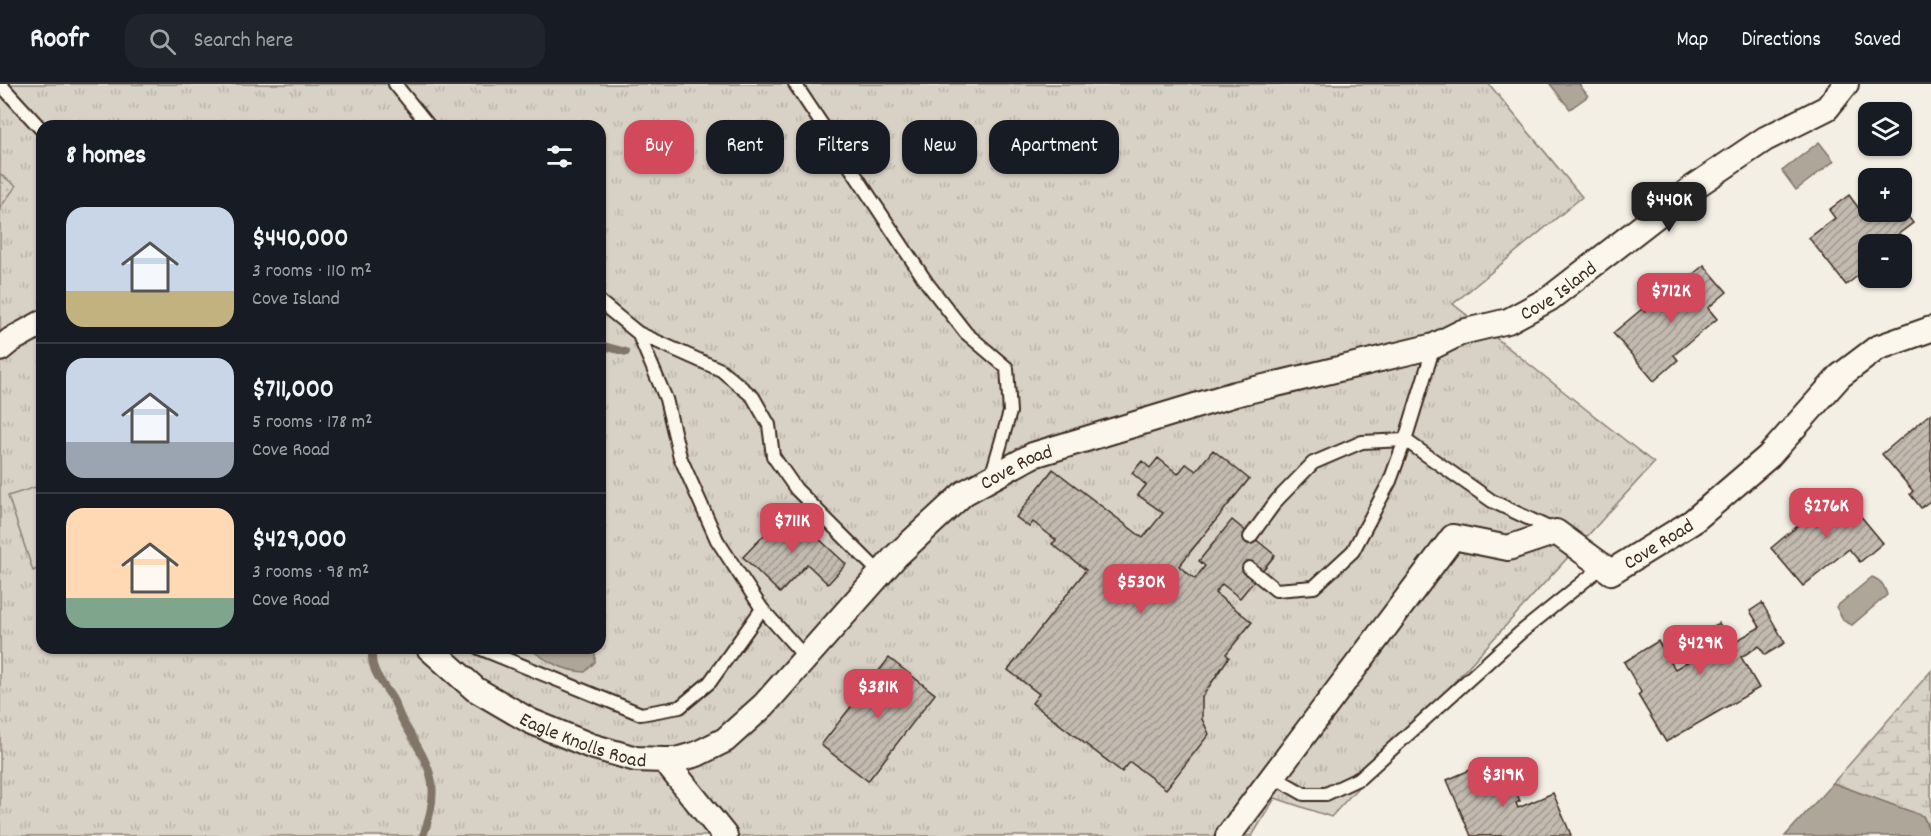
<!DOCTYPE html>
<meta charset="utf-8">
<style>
body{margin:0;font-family:Dekko,sans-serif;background:#20242c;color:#f1f3f6;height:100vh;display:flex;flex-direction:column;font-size:22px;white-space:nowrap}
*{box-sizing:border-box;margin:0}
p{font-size:20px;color:#9ea1a6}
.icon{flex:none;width:33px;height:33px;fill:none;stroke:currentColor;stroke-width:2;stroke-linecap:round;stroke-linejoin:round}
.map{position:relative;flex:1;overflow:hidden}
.side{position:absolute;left:36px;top:36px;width:570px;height:534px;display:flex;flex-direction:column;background:#171b24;border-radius:18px;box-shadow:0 2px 4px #0004}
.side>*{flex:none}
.guide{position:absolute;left:624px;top:36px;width:570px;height:54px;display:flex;gap:12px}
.tools{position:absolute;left:1858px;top:18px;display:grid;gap:12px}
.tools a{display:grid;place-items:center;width:54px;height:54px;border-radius:12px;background:#171b24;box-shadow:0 2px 4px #0004;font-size:30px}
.price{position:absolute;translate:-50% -51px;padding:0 14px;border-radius:12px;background:#d1495b;color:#fff;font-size:20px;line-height:39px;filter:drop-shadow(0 2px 3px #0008)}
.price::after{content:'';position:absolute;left:50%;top:36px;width:18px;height:14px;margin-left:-9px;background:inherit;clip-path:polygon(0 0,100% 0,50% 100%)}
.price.active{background:#222;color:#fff}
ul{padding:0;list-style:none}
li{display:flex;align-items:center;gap:18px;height:150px;padding:0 30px}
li+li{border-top:2px solid #363941}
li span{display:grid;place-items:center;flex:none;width:168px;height:120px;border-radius:18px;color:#555}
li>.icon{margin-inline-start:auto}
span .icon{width:72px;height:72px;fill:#fffc;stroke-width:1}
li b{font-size:26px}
h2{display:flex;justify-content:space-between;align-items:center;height:72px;padding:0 30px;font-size:26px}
.tag{padding:0 21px;border-radius:18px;background:#171b24;box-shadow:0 2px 4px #0004;font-size:21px;line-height:54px}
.tag.active{background:#d1495b;color:#fff}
header{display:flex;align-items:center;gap:36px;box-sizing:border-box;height:84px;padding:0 30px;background:#171b24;border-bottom:2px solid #363941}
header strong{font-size:28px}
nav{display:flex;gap:33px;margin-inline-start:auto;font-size:21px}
.search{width:420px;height:54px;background:#20242c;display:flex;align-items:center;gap:15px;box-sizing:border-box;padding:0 21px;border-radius:18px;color:#9ea1a6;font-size:22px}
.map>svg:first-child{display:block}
.grass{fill:url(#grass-tufts);stroke:#8a7e72;stroke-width:1.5;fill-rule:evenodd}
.wetland{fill:url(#wetland-marsh);stroke:#8a7e72;stroke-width:1.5}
.park{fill:url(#park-dots);stroke:#8a7e72;stroke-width:1.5}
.garden{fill:#d8d1c6;stroke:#8a7e72;stroke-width:1.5}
.water{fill:#afa69a;stroke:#817468;stroke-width:1.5}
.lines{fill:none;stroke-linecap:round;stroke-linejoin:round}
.stream{stroke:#817468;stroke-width:8}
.building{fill:url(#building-hatch);stroke:#3b2a1e;stroke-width:1.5}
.service-casing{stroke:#3b2a1e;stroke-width:16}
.minor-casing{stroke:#3b2a1e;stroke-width:28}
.service{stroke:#fbf7ec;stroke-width:12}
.minor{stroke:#fbf7ec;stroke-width:24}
.labels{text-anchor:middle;stroke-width:4.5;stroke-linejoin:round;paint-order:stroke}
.street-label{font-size:20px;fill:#3b2a1e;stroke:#fbf7ec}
</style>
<header>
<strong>Roofr</strong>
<div class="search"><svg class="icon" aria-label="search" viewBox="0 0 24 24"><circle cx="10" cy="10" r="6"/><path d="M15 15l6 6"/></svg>Search here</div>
<nav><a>Map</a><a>Directions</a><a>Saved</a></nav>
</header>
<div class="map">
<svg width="1931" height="752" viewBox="0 0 1931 752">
<defs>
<pattern id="grass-tufts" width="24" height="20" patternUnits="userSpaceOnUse" patternTransform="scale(1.5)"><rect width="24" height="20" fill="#d8d1c6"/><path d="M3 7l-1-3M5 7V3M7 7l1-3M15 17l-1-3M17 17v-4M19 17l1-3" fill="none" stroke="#bab4aa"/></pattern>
<pattern id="wetland-marsh" width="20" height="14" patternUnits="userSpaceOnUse" patternTransform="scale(1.5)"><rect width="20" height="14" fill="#d8d1c6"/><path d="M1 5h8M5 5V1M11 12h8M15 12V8" fill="none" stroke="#bab4aa"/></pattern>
<pattern id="park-dots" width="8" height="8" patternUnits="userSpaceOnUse" patternTransform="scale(1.5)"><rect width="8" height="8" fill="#d8d1c6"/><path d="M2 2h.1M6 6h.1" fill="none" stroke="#bab4aa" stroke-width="1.8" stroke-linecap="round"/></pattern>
<pattern id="building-hatch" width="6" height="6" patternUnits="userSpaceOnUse" patternTransform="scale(1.5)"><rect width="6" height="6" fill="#c3bbb0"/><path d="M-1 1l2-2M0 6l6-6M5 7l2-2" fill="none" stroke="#a0988f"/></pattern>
</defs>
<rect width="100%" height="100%" fill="#f3efe4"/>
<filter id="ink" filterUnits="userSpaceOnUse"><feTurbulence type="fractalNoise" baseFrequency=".0167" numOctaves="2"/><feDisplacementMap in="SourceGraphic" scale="12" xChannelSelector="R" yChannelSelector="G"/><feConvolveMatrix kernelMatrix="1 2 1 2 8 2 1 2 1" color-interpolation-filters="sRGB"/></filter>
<g filter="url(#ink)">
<path class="grass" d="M0,0H1489L1582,113L1453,220L1654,379L1331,733L1275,714L1252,752H0ZM42,42H600V564H42Z"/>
<path class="wetland" d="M1931,587V748L1923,732L1833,699Z"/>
<path class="park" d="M0,90L16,102L0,124Z"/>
<path class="garden" d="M42,401V483L33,487L8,412Z"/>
<g class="water">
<path d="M1550,0H1579L1588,12L1570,25Z"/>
<path d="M1819,58L1834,77L1796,106L1782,87Z"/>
<path d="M1872,493C1882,497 1884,501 1887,511L1852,541L1844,537L1836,523Z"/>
<path d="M529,564H593L595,565V578L585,588C563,587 546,577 529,564Z"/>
<path d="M1833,699L1923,732L1931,752H1785Z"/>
</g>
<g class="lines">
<g class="stream">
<path d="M600,261L626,268"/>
<path d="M373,564C368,585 382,598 392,614C397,622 399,632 404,639C430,684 443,699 423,752"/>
</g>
</g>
<g class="building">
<path d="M1849,111L1860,126L1869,120V128H1902V124L1913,139L1885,160H1869V183L1846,201L1809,154L1835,134L1829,126Z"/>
<path d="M1704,181L1727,208L1708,224L1717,235L1674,271L1678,276L1654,297L1613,249L1642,225L1645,228L1658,217L1662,222L1681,205L1679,202Z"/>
<path d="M1931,329V416L1921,424L1910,410L1913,407L1882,370Z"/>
<path d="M1213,366L1249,395L1179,482L1195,495L1205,482L1199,477L1232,436L1275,471L1240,514L1222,500L1215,509L1252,538L1226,570L1229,573L1202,613V635L1209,650L1166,705L1130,678L1122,688L1032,619L1039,610L1008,586L1086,486L1052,460L1056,456L1033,438L1029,443L1016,433L1053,385L1143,454L1163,429L1138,411L1146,401L1132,389L1142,377L1150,384L1158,374L1178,390L1186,380L1196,387Z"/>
<path d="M1840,407L1883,459L1860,478L1849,465L1803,502L1771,464Z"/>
<path d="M788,426L846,480L828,500L807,480L780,509L743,473Z"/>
<path d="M1762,519L1785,559L1765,571L1759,562L1741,573L1759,604L1666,658L1638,611L1641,608L1624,578L1658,557L1675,585L1698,572L1688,557L1719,539L1731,560L1760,543L1750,527Z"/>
<path d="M889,574L935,610L868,697L821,661Z"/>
<path d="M1486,679L1497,705L1512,699L1520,717L1516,719L1518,724L1553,709L1571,751L1471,752L1447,696Z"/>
</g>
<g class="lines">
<g class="service-casing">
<g id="service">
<path d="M0,0L42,46"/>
<path d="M395,0L429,42"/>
<path d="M795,0L927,199L966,249L1007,284L1010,328L991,393"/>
<path d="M600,218L638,249L666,315L680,373L717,456L762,525L806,574"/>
<path d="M638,249L721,286L753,313L769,341L773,372L796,405L880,489"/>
<path d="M1250,453L1277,416L1313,379L1362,358L1405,356L1492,417L1555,447"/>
<path d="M1249,484L1276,506L1314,503L1353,467L1390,397L1405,356L1434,262"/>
<path d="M479,564L641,630L680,623L710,598L762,525"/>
<path d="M1274,693L1304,710H1326L1360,694L1520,549L1603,482"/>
</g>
</g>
<g class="minor-casing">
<g id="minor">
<path d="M0,265L11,256L42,239"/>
<path id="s1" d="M429,564L475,605L530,637L591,662L636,675L664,676L725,752"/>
<path id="s2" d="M664,676H676L697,670L725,656L764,621L896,472L964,409L1033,371L1235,310L1434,262L1462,248L1508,237L1549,215L1691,105L1765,55L1827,24L1846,0"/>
<path id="s3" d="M1228,752L1453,453L1508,464L1556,448L1611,488L1692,438L1769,372L1840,292L1877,264L1931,245"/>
</g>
</g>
<use href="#service" class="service"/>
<use href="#minor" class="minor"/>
</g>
</g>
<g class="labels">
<g class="street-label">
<text dy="7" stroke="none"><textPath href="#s2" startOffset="1041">Cove Island</textPath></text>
<text dy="7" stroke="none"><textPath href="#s2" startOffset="468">Cove Road</textPath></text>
<text dy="7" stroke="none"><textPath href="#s3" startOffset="604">Cove Road</textPath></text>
<text dy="7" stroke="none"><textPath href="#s1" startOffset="182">Eagle Knolls Road</textPath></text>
</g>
</g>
</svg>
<div class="tools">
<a><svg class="icon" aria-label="layers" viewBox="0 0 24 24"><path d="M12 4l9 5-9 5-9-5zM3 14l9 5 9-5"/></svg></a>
<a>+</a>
<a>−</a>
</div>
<b class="price active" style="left:1669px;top:149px">$440K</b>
<b class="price" style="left:1671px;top:240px">$712K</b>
<b class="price" style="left:1826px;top:455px">$276K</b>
<b class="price" style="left:792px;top:470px">$711K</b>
<b class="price" style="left:1141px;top:531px">$530K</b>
<b class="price" style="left:1700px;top:592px">$429K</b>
<b class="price" style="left:878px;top:636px">$381K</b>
<b class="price" style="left:1503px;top:724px">$319K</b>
<div class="guide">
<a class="tag active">Buy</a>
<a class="tag">Rent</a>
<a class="tag">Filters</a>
<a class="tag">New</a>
<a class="tag">Apartment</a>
</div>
<section class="side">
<h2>8 homes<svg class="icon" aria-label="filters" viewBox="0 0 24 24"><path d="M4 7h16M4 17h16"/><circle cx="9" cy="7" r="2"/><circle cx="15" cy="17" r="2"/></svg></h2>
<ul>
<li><span style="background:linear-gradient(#c9d6e8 70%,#c2b280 0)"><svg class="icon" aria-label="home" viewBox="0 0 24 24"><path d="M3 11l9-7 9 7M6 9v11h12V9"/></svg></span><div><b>$440,000</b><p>3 rooms · 110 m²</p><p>Cove Island</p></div></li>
<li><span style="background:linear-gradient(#c9d6e8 70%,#9aa5b1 0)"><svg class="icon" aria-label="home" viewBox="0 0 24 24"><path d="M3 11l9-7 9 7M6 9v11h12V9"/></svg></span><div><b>$711,000</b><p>5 rooms · 178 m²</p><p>Cove Road</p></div></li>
<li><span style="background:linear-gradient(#ffd9b3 75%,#7fa58c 0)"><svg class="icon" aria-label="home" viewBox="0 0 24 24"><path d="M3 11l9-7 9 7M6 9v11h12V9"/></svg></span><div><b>$429,000</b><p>3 rooms · 98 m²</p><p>Cove Road</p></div></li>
</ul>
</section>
</div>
